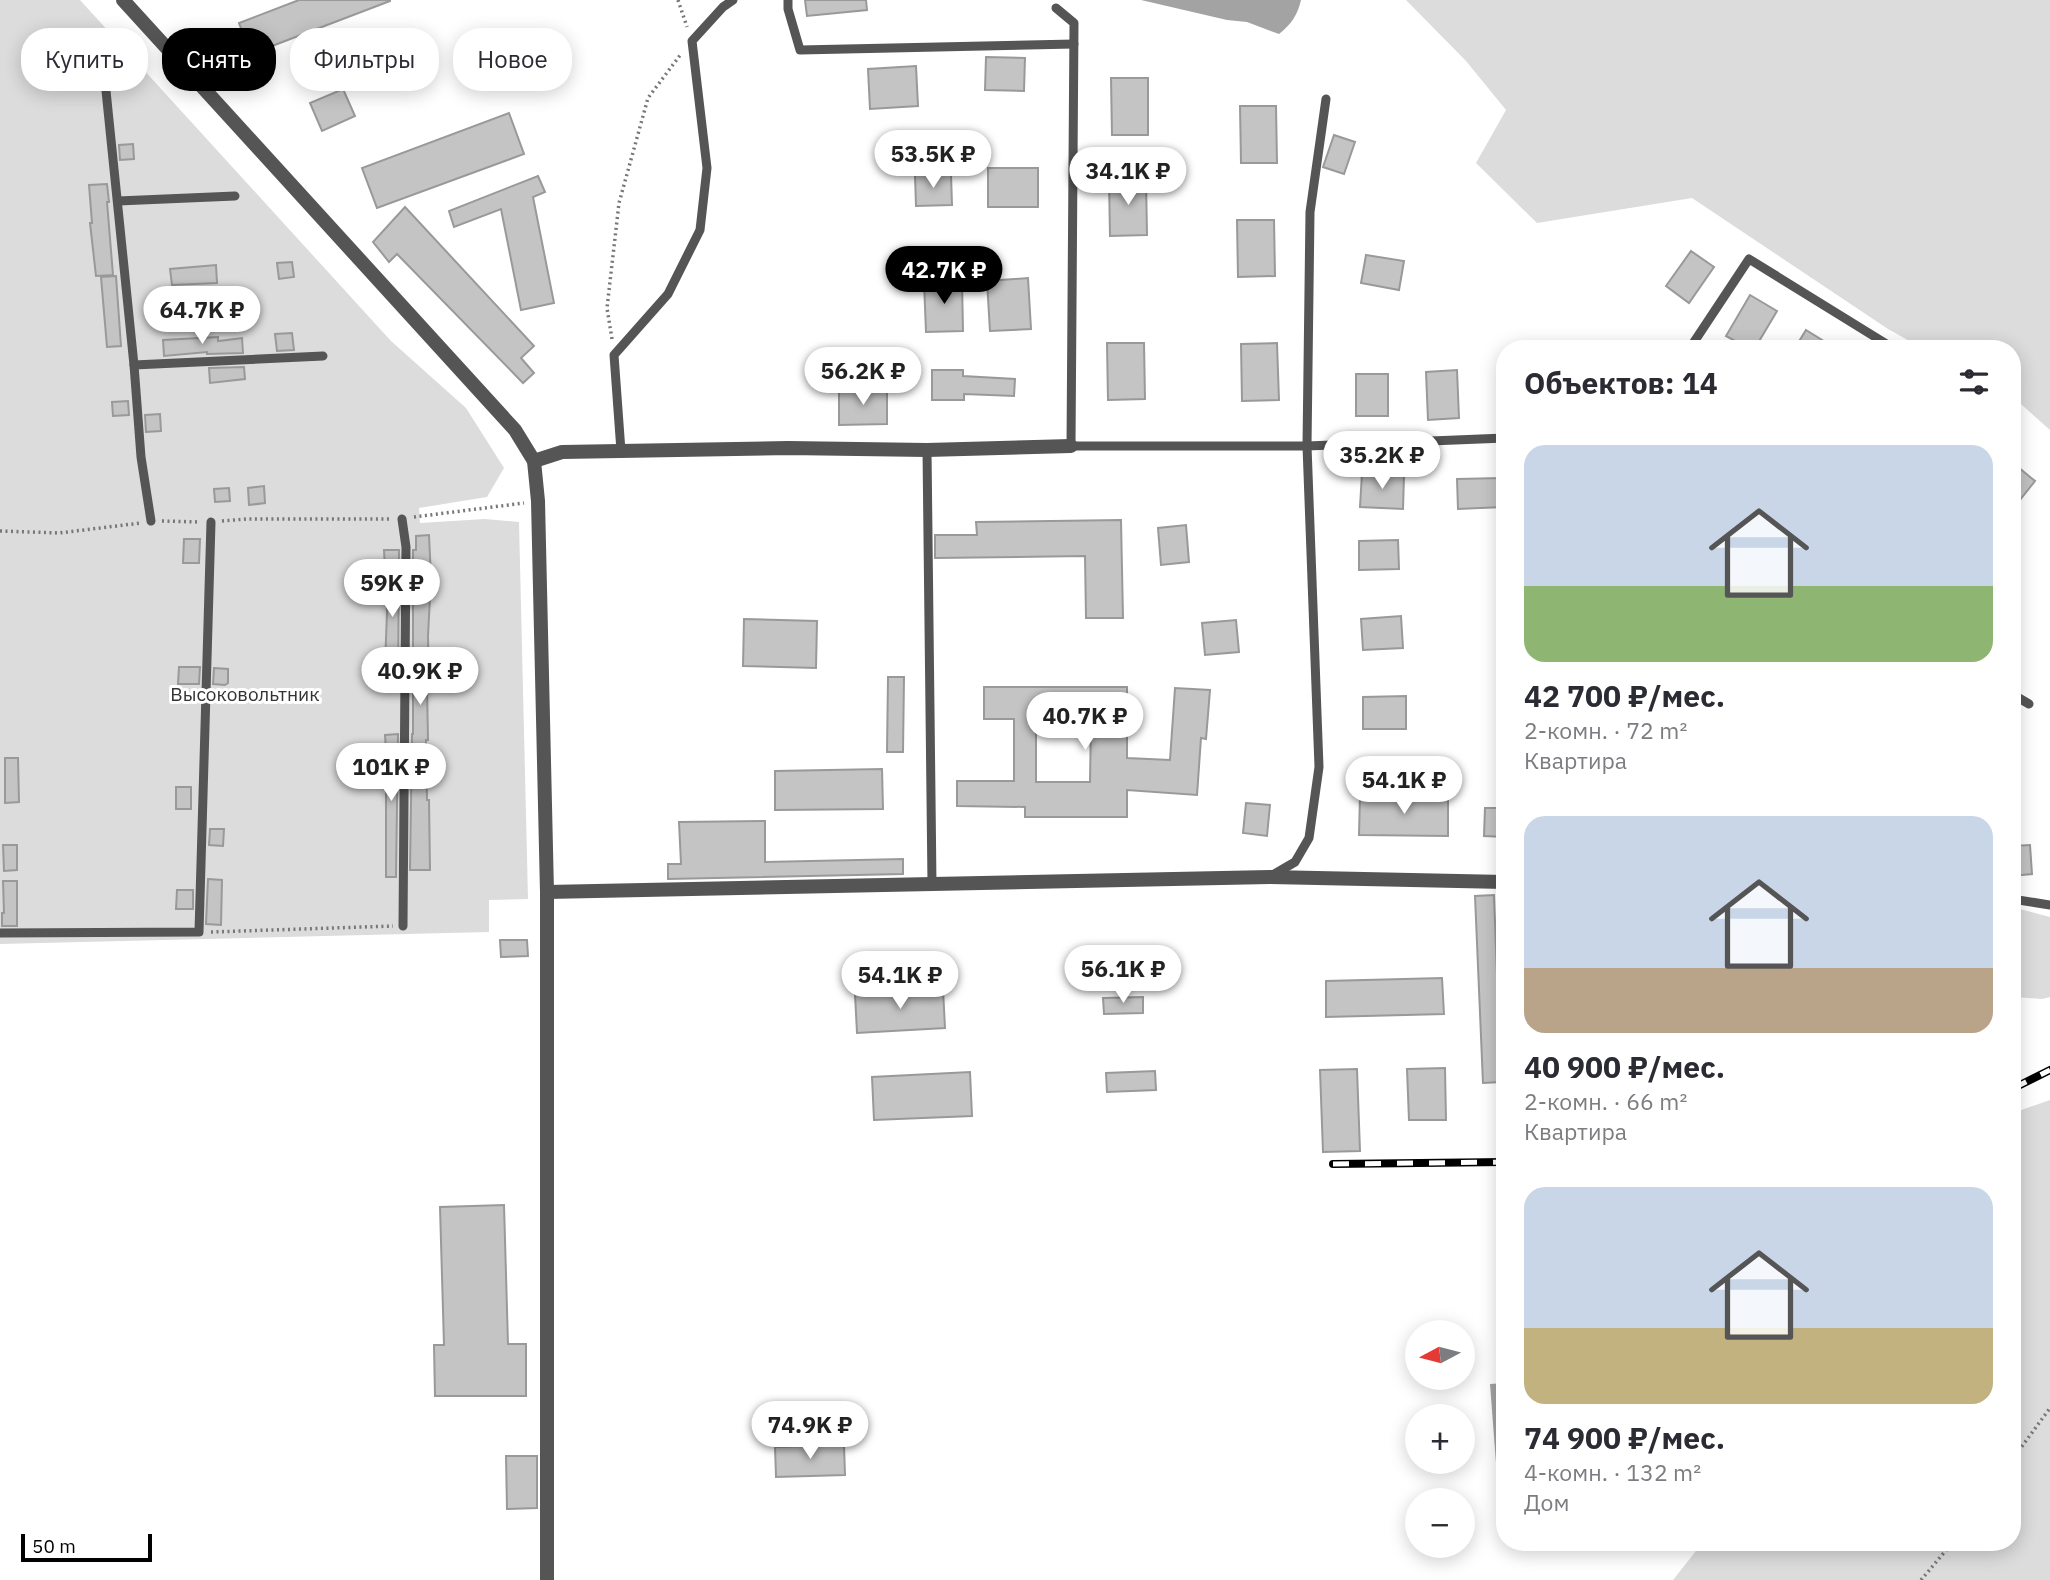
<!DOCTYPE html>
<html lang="ru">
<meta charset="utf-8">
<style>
body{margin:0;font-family:"IBM Plex Sans",sans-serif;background:#f7f7f7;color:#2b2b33;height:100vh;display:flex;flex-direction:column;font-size:26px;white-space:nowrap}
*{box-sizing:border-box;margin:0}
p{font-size:23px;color:#7c7c81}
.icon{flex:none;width:38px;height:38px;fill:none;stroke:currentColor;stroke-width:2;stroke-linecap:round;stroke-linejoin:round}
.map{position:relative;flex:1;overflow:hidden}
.drawer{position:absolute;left:1496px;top:340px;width:525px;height:1211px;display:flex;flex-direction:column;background:#fff;border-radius:28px;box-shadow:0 4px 18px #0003}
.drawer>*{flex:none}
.hud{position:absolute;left:21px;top:28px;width:665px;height:63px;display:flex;gap:14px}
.needle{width:46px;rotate:263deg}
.buttons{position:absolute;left:1405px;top:1320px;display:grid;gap:14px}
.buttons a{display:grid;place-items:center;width:70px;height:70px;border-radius:50%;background:#fff;box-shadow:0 4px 18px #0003;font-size:35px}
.scale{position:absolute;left:21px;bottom:18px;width:131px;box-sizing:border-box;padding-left:7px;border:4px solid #000;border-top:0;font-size:19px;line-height:24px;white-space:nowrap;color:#000;-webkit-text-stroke:5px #fff;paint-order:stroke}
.price{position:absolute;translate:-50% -60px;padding:0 16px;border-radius:24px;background:#fff;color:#222;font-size:23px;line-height:46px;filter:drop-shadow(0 2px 4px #0008)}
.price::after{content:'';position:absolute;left:50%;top:42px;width:21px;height:16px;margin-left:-10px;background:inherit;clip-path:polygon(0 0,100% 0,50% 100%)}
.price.current{background:#000;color:#fff}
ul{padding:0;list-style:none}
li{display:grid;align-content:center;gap:14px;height:371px;padding:0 28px}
li span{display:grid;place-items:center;height:217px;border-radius:21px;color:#555}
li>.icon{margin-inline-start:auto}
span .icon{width:126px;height:126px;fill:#fffc;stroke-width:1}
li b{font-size:30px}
h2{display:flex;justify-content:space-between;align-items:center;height:84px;padding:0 28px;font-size:30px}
.tag{padding:0 24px;border-radius:28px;background:#fff;box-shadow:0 4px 18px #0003;font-size:24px;line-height:63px}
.tag.current{background:#000;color:#fff}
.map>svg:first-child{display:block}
.green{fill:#dcdcdc}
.water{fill:#a3a3a3}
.building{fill:#c4c4c4;stroke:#999;stroke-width:2;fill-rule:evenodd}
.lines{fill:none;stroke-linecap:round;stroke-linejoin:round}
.path{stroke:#777;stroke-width:3.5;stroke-dasharray:2 3.5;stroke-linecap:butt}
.service{stroke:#555;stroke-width:9}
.minor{stroke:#555;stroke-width:14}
.rail-casing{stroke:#000;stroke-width:8}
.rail{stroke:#fff;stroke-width:5;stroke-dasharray:16;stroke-linecap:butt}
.labels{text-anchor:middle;stroke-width:6;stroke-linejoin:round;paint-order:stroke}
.park-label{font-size:19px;fill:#333;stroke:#fff}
</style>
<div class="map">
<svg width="2050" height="1580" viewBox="0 0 2050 1580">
<rect width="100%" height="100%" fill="#fff"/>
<g class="green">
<path d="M0,0H80L391,341L466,408L504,468L487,497L419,508L420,523L485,519L519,522L528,899L489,900V932L0,944Z"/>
<path d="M1406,0H2050V430L2022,405L2013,399L2012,348H1922L1888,329L1692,198L1537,223L1476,163L1506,110L1466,61Z"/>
<path d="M2012,907L2050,917V997L2042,999L2013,997Z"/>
<path d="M2050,1100V1580H1673L1703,1542H2012L2013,1113Z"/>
</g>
<g class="water">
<path d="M1141,0H1301C1298,14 1291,25 1279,34L1247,22L1227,20Z"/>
<path d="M1505,1383V1462L1496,1463L1490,1384Z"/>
</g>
<g class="building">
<path d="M299,0H390V1L251,54L239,23Z"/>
<path d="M805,0H866L867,10L807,16Z"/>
<path d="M986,57L1025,58L1024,91L985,90Z"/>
<path d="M916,66L918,106L870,109L868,69Z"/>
<path d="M92,73L93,87L79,88L78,74Z"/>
<path d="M1111,78H1148V135H1112Z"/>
<path d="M343,89L355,116L322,131L310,103Z"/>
<path d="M1240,106H1276L1277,163H1241Z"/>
<path d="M509,113L524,154L377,208L362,168Z"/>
<path d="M1334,135L1355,142L1344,174L1323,167Z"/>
<path d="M133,144L134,159L120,160L119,145Z"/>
<rect x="988" y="168" width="50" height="39"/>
<path d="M951,174L952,205L916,206L915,175Z"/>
<path d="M538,176L545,192L533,197L554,303L521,310L501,209L454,227L449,211Z"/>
<path d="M1109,179H1146L1147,235L1110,236Z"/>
<path d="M107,184L109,202H107L113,275L96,276L90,223H92L89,185Z"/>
<path d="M405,207L534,346L521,358L534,373L523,383L397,254L389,262L373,242Z"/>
<path d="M1237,220H1274L1275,276L1238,277Z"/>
<path d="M1691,251L1714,267L1689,303L1666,286Z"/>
<path d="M1366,255L1404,261L1399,290L1361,283Z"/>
<path d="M292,262L294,277L279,279L277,263Z"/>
<path d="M216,265L217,283L172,285L170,269Z"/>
<path d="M116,276L121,346L107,347L101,277Z"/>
<path d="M1028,278L1031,329L990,331L987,281Z"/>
<path d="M962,281L963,331L926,332L924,282Z"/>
<path d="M1750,295L1777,311L1755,348H1748L1726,336Z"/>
<path d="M1806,330L1835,348H1795Z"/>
<path d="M292,333L294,350L277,351L275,334Z"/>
<path d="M218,337V341L242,338L243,353L207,354V352L164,356L163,340Z"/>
<path d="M1107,343H1144L1145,399L1108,400Z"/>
<path d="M1277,343L1279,400L1242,401L1241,344Z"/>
<path d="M244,367L245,379L210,383L209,368Z"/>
<path d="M932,370H963V376L1015,379L1014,396L964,394V400H932Z"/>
<path d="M1457,370L1459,418L1428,420L1426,372Z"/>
<rect x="1356" y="374" width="32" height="42"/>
<path d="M887,390V424L839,425V391Z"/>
<path d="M128,401L129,415L113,416L112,402Z"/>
<path d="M160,414L161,431L146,432L145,415Z"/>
<path d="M2012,462L2035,481L2012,510Z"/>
<path d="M1362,473L1404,475L1403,509L1360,507Z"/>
<path d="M1502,478L1503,507L1458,509L1457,479Z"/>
<path d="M264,486L265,503L249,505L248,488Z"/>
<path d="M229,488L230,501L215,502L214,489Z"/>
<path d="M1121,520L1123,618H1086L1085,556L935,558V535H977L976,522Z"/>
<path d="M1186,525L1189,562L1161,565L1158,528Z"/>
<path d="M429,535L431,578L428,636L429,687H427L428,740H426L427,800H429L430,870H410L412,734H413V550H416V536Z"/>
<path d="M184,539H200L199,563H183Z"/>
<path d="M1398,540L1399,569L1359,570V541Z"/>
<path d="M384,550H399L398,689H384L387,613Z"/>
<path d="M1401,616L1403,648L1363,650L1361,619Z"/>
<path d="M744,619L817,621L816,668L743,666Z"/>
<path d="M1236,620L1239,652L1205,655L1202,623Z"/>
<path d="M179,667H200L199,684H178Z"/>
<path d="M214,668L228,669V683L225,685L213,684Z"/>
<path d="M888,677H904L903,752H887Z"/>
<path d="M984,687H1127V758L1170,760L1175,688L1210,690L1206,739L1201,738L1197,795L1127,790V817H1025V807L957,806V781H1014V719H984ZM1036,720H1091L1090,782H1036Z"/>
<path d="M1406,696V729H1363V697Z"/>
<path d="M398,734L396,877H386V751L385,735Z"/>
<path d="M5,758H18L19,802L5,803Z"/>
<path d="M882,769L883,809L775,810V771Z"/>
<rect x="176" y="787" width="15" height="22"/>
<path d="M1360,796L1448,797V836L1359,835Z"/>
<path d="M1246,803L1270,805L1267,836L1243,833Z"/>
<path d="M1485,808H1505V837L1484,836Z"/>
<path d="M765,821V862L903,859V874L668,879V864H681L679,822Z"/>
<path d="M210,829H224L223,846L209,845Z"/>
<path d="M3,845H17V870L4,871Z"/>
<path d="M2030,845L2032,874L2012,876V846Z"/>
<path d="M208,879L222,880L221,925L206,924Z"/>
<path d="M3,881H17V926H2V913H4Z"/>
<path d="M177,890H193V909H176Z"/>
<path d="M1494,895L1501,1082L1483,1083L1475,896Z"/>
<path d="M500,940H527L528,956L501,957Z"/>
<path d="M1442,978L1444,1014L1326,1017V981Z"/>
<path d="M943,989L945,1028L857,1033L855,994Z"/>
<path d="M1143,997V1013L1104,1014L1103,998Z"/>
<path d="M1445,1068L1446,1120H1409L1407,1069Z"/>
<path d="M1357,1069L1360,1151L1323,1152L1320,1070Z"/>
<path d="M1155,1071L1156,1090L1107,1092L1106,1073Z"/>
<path d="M970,1072L972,1116L874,1120L872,1077Z"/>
<path d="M504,1205L508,1344H526V1396H435L434,1345H444L440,1207Z"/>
<path d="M844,1445L845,1475L776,1477L775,1447Z"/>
<path d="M506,1456H537V1508L507,1509Z"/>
</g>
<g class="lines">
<g class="path">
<path d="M678,0L687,27"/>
<path d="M612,339L607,308L619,203L648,98L681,54"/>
<path d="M414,517L524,503"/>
<path d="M162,521L200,522"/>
<path d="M222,521L246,519H389"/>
<path d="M0,531L59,533L141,523"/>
<path d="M211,932L393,926"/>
<path d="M2012,1460L2050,1408"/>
<path d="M1921,1580L1953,1542"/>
</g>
<g class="service">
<path d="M788,0V9L800,50L1074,44"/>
<path d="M1056,8L1074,23L1071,446H1307L1505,438"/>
<path d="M105,81L134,365L141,457L151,521"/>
<path d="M118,201L235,196"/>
<path d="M1690,348L1749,259L1893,348"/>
<path d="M134,365L323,356"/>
<path d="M927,450L932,884"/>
<path d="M621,451L614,355L668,294L700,230L707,168L692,41L723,7L733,0"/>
<path d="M402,519L406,547L403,926"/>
<path d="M2012,694L2029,704"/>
<path d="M1271,876L1295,862L1309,838L1319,767L1307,446L1310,212L1326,99"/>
<path d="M1503,881L1505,951"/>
<path d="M2012,899L2050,905"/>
<path d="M0,933L199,932L211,522"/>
</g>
<g class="minor">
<path d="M123,0L515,430L534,461L538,501L547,892V1580"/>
<path d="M534,461L562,452L788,448L927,450L1071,446"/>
<path d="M547,892L1270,877L1505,882"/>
</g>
<g class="rail-casing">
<g id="rail">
<path d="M2012,1089L2050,1070"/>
<path d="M1333,1164L1505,1162"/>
</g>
</g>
<use href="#rail" class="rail"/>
</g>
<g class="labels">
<g class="park-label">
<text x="245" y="701">Высоковольтник</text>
</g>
</g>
</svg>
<div class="buttons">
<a><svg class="needle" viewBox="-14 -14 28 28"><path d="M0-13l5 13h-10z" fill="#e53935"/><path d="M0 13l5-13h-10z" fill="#7c7c81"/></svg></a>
<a>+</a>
<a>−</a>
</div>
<div class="scale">50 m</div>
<b class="price" style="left:933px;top:190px">53.5K ₽</b>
<b class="price" style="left:1128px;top:207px">34.1K ₽</b>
<b class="price current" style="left:944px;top:306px">42.7K ₽</b>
<b class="price" style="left:202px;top:346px">64.7K ₽</b>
<b class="price" style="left:863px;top:407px">56.2K ₽</b>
<b class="price" style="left:1382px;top:491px">35.2K ₽</b>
<b class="price" style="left:392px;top:619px">59K ₽</b>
<b class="price" style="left:420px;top:707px">40.9K ₽</b>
<b class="price" style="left:1085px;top:752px">40.7K ₽</b>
<b class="price" style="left:391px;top:803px">101K ₽</b>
<b class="price" style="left:1404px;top:816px">54.1K ₽</b>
<b class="price" style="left:1123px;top:1005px">56.1K ₽</b>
<b class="price" style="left:900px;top:1011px">54.1K ₽</b>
<b class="price" style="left:810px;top:1461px">74.9K ₽</b>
<div class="hud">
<a class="tag">Купить</a>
<a class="tag current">Снять</a>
<a class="tag">Фильтры</a>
<a class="tag">Новое</a>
</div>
<section class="drawer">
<h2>Объектов: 14<svg class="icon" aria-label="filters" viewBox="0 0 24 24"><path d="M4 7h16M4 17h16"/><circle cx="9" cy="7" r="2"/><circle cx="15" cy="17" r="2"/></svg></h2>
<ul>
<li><span style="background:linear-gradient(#c9d6e8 65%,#8fb573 0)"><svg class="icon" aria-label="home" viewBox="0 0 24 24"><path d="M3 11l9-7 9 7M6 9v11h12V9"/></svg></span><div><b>42 700 ₽/мес.</b><p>2-комн. · 72 m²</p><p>Квартира</p></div></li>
<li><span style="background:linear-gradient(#c9d6e8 70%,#b9a48a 0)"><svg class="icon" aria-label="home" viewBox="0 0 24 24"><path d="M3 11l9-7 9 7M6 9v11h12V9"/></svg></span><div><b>40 900 ₽/мес.</b><p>2-комн. · 66 m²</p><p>Квартира</p></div></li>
<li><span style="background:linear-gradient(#c9d6e8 65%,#c2b280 0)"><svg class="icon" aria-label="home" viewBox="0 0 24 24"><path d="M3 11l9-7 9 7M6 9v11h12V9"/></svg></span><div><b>74 900 ₽/мес.</b><p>4-комн. · 132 m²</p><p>Дом</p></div></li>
</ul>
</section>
</div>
